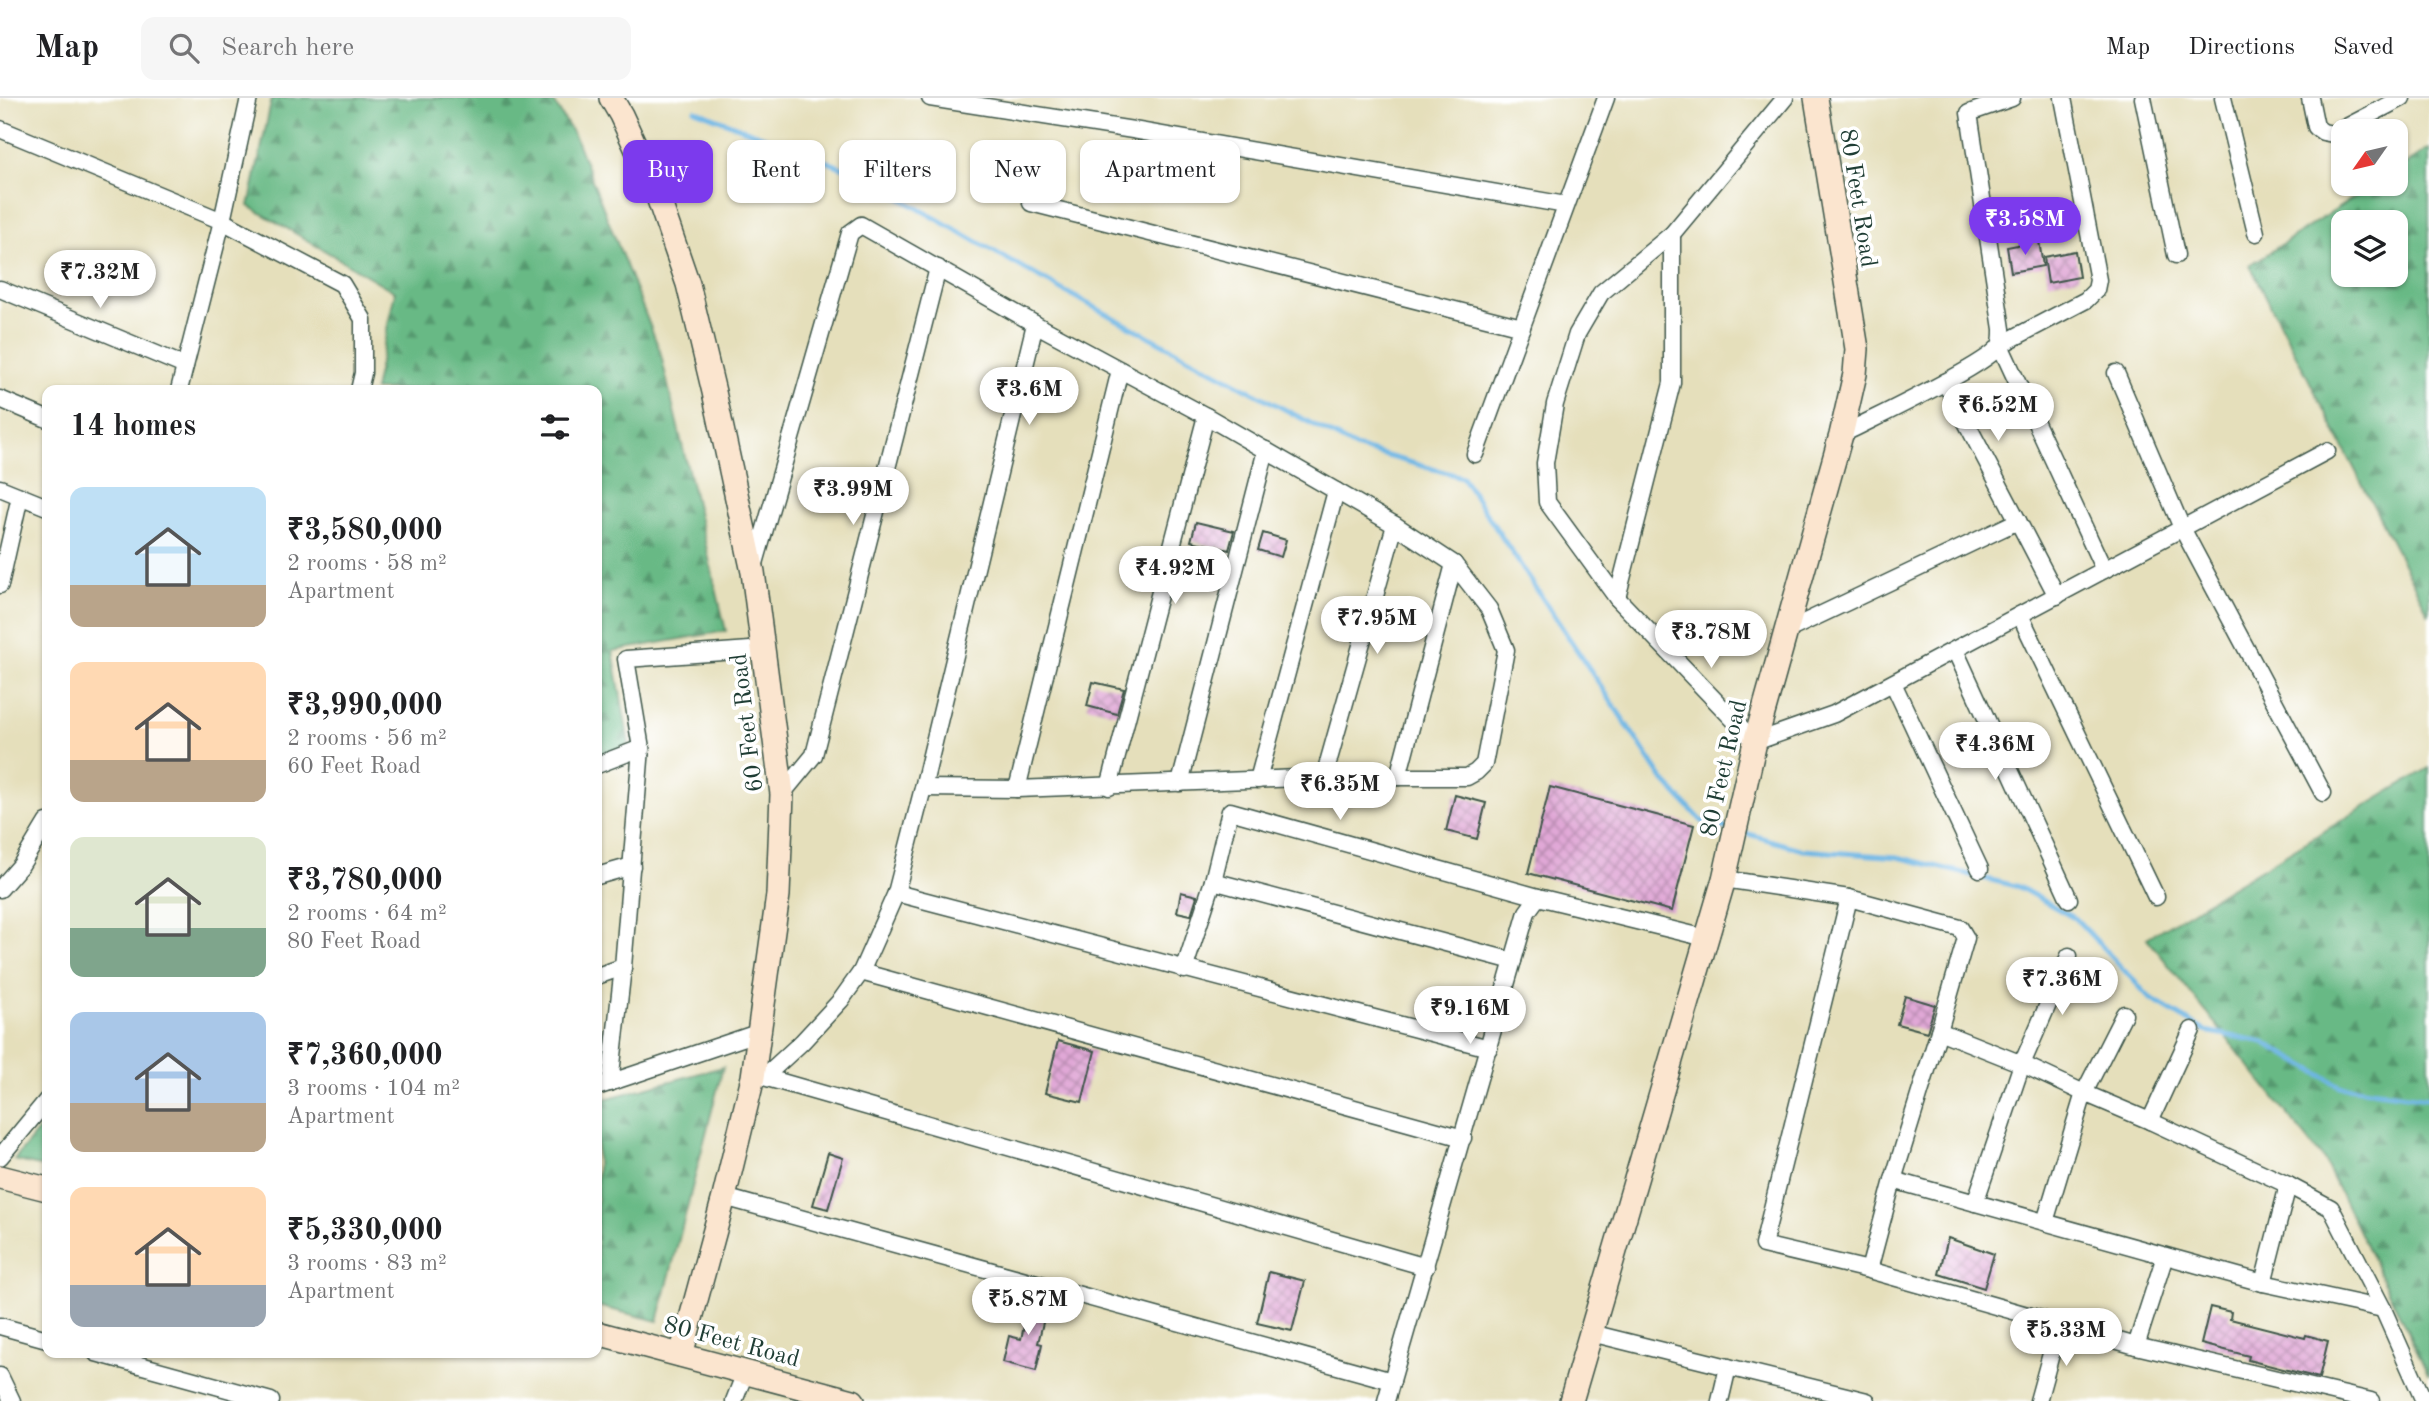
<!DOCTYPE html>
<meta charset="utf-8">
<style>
body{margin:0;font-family:"Old Standard TT",serif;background:#f6f6f6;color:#202124;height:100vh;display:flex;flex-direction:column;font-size:26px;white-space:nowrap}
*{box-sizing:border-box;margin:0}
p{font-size:23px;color:#757577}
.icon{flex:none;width:38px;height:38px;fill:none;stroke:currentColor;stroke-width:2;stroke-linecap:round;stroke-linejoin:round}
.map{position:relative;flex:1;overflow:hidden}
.side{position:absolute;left:42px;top:287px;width:560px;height:973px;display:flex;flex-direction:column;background:#fff;border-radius:14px;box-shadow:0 2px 5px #0004}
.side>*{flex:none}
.hud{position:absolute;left:623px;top:42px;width:665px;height:63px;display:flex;gap:14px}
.needle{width:46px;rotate:236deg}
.fabs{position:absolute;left:2331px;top:21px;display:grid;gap:14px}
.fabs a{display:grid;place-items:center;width:77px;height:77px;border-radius:14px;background:#fff;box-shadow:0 2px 5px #0004;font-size:35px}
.price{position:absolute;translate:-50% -60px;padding:0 16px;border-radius:24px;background:#fff;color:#222;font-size:23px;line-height:46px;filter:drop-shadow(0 2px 4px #0008)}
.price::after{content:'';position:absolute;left:50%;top:42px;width:21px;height:16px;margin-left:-10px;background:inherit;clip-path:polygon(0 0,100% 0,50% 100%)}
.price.selected{background:#7c3aed;color:#fff}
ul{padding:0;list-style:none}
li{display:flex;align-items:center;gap:21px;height:175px;padding:0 28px}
li span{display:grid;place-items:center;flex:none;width:196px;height:140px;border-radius:14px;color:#555}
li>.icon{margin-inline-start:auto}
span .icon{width:84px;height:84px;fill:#fffc;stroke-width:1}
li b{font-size:30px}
h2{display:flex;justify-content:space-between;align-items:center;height:84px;padding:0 28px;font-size:30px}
.chip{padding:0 24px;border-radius:14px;background:#fff;box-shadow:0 2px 5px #0004;font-size:24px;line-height:63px}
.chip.selected{background:#7c3aed;color:#fff}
header{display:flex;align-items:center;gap:42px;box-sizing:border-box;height:98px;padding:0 35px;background:#fff;border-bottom:2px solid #e0e0e0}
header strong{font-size:33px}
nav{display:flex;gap:38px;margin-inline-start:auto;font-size:24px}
.search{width:490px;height:63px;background:#f6f6f6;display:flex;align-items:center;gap:18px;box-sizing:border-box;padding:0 24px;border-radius:14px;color:#757577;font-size:26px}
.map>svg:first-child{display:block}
.forest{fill:url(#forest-firs);stroke:#447b5c;stroke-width:2;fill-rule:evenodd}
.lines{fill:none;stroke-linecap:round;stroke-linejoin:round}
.stream{stroke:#6cb5e4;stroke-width:5}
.building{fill:url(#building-cross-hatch)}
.street-casing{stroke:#3d5548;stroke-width:19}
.secondary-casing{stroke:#3d5548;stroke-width:26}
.street{stroke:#fff;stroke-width:16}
.secondary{stroke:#fbe5cf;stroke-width:23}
.labels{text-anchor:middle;stroke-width:7;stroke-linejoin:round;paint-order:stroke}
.street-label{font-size:24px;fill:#1f3d34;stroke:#fff}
</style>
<header>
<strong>Map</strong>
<div class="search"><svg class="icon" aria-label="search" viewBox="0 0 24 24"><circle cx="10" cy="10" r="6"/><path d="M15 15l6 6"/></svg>Search here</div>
<nav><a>Map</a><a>Directions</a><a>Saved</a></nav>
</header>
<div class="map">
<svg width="2429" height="1303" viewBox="0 0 2429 1303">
<defs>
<pattern id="forest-firs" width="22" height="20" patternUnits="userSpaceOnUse" patternTransform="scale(1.75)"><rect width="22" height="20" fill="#68b985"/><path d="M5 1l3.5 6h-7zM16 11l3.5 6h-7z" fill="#55986e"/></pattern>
<pattern id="building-cross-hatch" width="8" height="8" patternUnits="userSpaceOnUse" patternTransform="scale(1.75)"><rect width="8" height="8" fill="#e1a8d7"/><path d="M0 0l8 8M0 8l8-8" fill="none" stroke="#b68aaf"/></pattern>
</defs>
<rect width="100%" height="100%" fill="#fff"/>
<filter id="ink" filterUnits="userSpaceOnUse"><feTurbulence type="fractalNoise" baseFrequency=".0143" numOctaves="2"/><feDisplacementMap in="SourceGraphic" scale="14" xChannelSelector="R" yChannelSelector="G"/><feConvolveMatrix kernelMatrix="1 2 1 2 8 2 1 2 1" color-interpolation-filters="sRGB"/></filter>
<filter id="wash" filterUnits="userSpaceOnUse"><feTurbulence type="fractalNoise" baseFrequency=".00686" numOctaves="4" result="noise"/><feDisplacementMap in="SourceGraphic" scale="28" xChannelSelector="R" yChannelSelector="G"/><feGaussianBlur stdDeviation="1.57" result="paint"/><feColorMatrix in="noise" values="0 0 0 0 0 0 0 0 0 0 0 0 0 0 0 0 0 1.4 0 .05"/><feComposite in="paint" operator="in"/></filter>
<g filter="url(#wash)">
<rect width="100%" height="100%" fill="#e5dfbb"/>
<g class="forest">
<path d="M272,0H551L575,39L660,253L726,533L613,553L629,646L597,660V292H374L395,194L249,108Z"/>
<path d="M2429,51V516L2250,167L2375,86H2396V72ZM2396,124V177H2343V124Z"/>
<path d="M2429,670V1277L2324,1062L2147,840Z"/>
<path d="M723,969L658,1223L597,1208V1003Z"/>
<path d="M47,1022V1070L14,1062Z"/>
</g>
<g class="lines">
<g class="stream">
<path d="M695,12L856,75L1062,192L1355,349L1462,379L1664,683L1702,723L1729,731"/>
<path d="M1742,734L1803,752L1898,759L2019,789L2076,821L2151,901L2205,933L2264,944L2340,988L2429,1000"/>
</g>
</g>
<g id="blocks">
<g class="building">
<path d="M2039,143L2043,168L2011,174L2007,149Z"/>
<path d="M2075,153L2079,179L2048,185L2044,159Z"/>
<path d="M1196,424L1234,433L1229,452L1191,443Z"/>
<path d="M1263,435L1286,442L1281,459L1258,452Z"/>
<path d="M1093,584L1124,591L1117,616L1087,608Z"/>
<path d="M1550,689L1694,727L1672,813L1528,775Z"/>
<path d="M1455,697L1486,705L1477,741L1446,733Z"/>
<path d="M1181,794L1197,798L1191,817L1177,814Z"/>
<path d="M1905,898L1935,907L1927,934L1897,926Z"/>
<path d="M1058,943L1095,953L1082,1004L1045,995Z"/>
<path d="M828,1055L843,1060L828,1111L813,1107Z"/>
<path d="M1948,1140L1994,1156L1984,1190L1939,1176Z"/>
<path d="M1269,1174L1305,1183L1292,1233L1257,1225Z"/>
<path d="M1032,1195L1049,1200L1038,1245L1042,1246L1036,1273L1003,1264L1009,1238L1021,1241Z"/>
<path d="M2210,1209L2231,1214L2230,1221L2305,1240L2306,1237L2328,1243L2319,1280L2248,1262L2249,1258L2201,1246Z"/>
</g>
</g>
</g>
<g filter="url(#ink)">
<use href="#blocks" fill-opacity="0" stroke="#3d5548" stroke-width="2"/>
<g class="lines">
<g class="street-casing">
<g id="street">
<path d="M930,0L1133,32L1566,107"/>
<path d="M1785,0L1672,136L1601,195L1577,236L1555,306L1545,365L1547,404L1617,500L1755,644L1834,616L2327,353"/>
<path d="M2063,0L2098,182L2096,192L2086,202L2000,247L2104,472"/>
<path d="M2143,0L2176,157"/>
<path d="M2223,0L2256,135"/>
<path d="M2310,0L2316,29L2323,34L2333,36L2402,0"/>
<path d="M0,31L222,123L249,0"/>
<path d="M1031,105L1522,229"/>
<path d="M0,191L185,268"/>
<path d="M2116,275L2182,430L2323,695"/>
<path d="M1945,284L2018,423"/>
<path d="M179,292L222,123L342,186L363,221V275L359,292"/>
<path d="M0,301L47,321"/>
<path d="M1841,337C1867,323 1989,267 2000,247C2002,243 2002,236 2002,231L1969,15L2012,0"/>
<path d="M1475,356L1606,0"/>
<path d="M0,390L47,409"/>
<path d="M754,469L850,135L861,127L1035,226L923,690L896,795L861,874L841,902L802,944L764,979"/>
<path d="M0,487L20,398"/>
<path d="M1617,500L1672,285V136"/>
<path d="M2020,517L2156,799"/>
<path d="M1784,534L2018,423L2057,498"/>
<path d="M1955,552L2069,801"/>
<path d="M1893,585L1980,771"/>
<path d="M641,650L626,561L764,551"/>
<path d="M597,667L641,650L623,869L610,985"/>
<path d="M1324,679L1395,427"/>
<path d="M1398,679L1454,466"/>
<path d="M1258,682L1336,393"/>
<path d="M1180,685L1266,352"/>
<path d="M1109,689L1206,318"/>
<path d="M923,690L1017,691L1324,679H1467L1476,674L1484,666L1506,552L1489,511L1454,466L1395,427L1206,318L1035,226"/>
<path d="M1017,691L1120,272"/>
<path d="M782,696L814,657L938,170"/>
<path d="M597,778L632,768"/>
<path d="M1724,781L1849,800L1960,830L1966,840L1939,933L2022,966L2084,995L2150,1023L2288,1087L2331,1110L2383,1211L2424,1303"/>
<path d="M1213,783L1230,713L1538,799"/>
<path d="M0,791L21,767L47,724"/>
<path d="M896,795L1489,950"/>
<path d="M1849,800L1763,1147L1869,1172L2136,1248L2371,1303"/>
<path d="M1184,872L1213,783L1513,863"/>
<path d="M861,874L1463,1040"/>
<path d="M597,878L623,869"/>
<path d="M755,979H764L1426,1169"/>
<path d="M597,989L760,934"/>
<path d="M2150,1023L2192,932"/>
<path d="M0,1059L47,1002"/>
<path d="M1893,1082L2263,1185L2383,1211"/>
<path d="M724,1099L1392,1283"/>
<path d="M1975,1105L2022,966L2069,858"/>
<path d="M2045,1124L2084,995L2124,916"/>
<path d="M1869,1172L1893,1082L1939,933"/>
<path d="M2263,1185L2288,1087"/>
<path d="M0,1228L47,1241"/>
<path d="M1591,1235L1728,1269L1720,1303"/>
<path d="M2136,1248L2165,1158"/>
<path d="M96,1255L271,1303"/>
<path d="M1728,1269L1867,1303"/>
<path d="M0,1278L12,1303"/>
<path d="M734,1303L745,1275"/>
<path d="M1386,1303L1527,814L1538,799L1706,840"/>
<path d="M2038,1303L2059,1227"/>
</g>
</g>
<g class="secondary-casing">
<g id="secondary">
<path d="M611,0L621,17L656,93L688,186L714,294L753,474L782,696L778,797L753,979L724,1099L681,1257"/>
<path d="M0,1079L47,1091"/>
<path d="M597,1235L853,1303"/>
<path d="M1571,1303L1724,781L1755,644L1841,337L1855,276L1857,251L1816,0"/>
</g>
</g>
<use href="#street" class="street"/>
<use href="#secondary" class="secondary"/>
</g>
</g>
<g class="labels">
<g class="street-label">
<text transform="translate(1859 100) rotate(81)" y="8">80 Feet Road</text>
<text transform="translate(746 625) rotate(-97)" y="8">60 Feet Road</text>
<text transform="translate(1723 670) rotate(-77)" y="8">80 Feet Road</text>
<text transform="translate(732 1243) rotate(15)" y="8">80 Feet Road</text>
</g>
</g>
</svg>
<div class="fabs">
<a><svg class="needle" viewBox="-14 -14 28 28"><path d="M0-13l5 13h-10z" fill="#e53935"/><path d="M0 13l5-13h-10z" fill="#757577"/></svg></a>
<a><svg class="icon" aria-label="layers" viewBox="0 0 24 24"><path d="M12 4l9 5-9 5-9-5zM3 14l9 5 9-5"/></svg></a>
</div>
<b class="price selected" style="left:2025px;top:159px">₹3.58M</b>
<b class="price" style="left:100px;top:212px">₹7.32M</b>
<b class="price" style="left:1029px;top:329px">₹3.6M</b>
<b class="price" style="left:1998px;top:345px">₹6.52M</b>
<b class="price" style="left:853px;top:429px">₹3.99M</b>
<b class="price" style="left:1175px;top:508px">₹4.92M</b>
<b class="price" style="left:1377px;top:558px">₹7.95M</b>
<b class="price" style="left:1711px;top:572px">₹3.78M</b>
<b class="price" style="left:1995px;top:684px">₹4.36M</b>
<b class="price" style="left:1340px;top:724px">₹6.35M</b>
<b class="price" style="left:2062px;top:919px">₹7.36M</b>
<b class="price" style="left:1470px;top:948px">₹9.16M</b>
<b class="price" style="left:1028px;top:1239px">₹5.87M</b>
<b class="price" style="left:2066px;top:1270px">₹5.33M</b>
<div class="hud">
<a class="chip selected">Buy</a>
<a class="chip">Rent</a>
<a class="chip">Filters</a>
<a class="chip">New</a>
<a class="chip">Apartment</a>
</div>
<section class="side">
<h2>14 homes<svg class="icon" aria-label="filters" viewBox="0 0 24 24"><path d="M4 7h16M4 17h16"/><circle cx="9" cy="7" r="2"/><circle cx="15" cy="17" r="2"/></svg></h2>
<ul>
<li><span style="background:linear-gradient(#bfe0f5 70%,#b9a48a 0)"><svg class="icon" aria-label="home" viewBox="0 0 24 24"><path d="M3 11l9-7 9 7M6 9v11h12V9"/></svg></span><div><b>₹3,580,000</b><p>2 rooms · 58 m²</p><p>Apartment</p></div></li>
<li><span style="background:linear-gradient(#ffd9b3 70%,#b9a48a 0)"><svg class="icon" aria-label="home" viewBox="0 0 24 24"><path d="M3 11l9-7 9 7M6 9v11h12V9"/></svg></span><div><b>₹3,990,000</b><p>2 rooms · 56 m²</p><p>60 Feet Road</p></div></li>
<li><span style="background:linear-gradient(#dfe7d0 65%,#7fa58c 0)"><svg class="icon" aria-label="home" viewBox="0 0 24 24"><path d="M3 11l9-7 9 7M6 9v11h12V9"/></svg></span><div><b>₹3,780,000</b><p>2 rooms · 64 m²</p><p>80 Feet Road</p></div></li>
<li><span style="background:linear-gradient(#a9c7e8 65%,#b9a48a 0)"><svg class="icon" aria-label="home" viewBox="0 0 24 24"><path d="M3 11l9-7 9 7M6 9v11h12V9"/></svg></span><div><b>₹7,360,000</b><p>3 rooms · 104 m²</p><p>Apartment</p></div></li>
<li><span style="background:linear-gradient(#ffd9b3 70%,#9aa5b1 0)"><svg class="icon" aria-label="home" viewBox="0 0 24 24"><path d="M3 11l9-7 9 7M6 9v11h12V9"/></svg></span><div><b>₹5,330,000</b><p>3 rooms · 83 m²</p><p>Apartment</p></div></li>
</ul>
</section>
</div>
